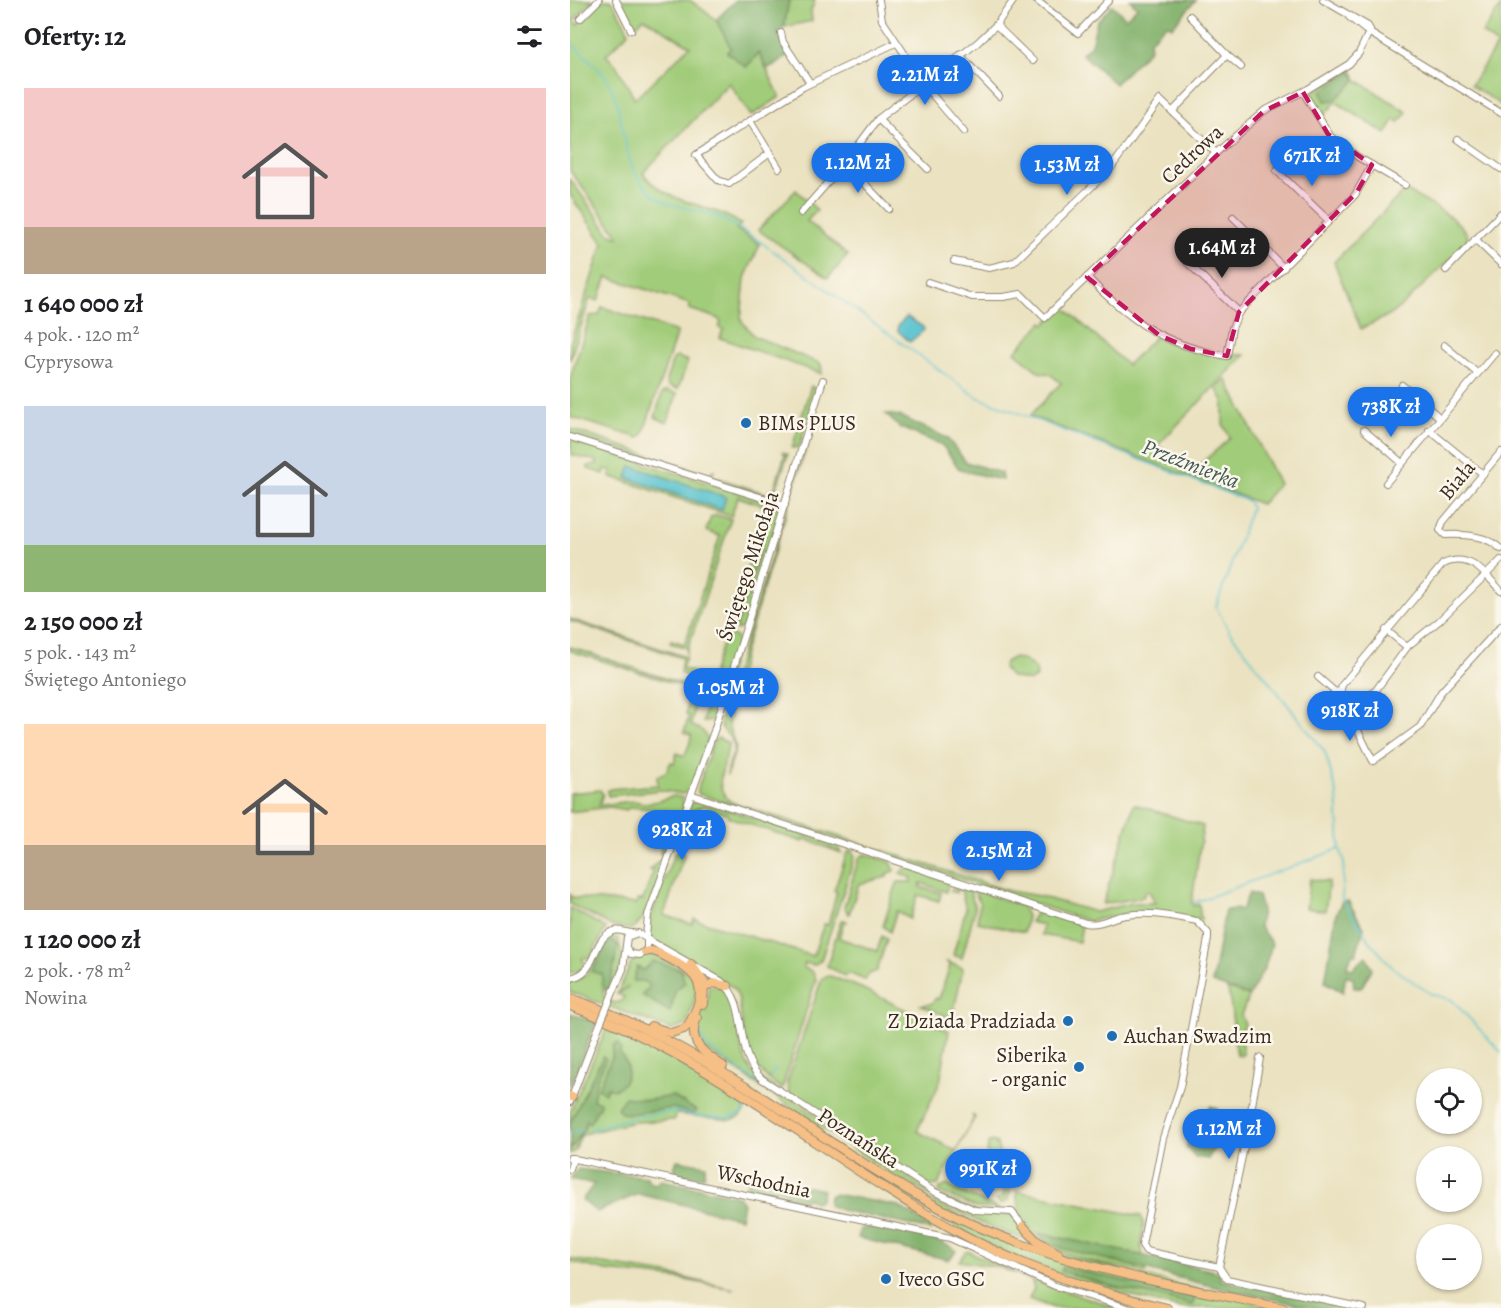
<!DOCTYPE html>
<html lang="pl">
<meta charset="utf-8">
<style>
body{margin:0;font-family:Alegreya,serif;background:#f2f2f2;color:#202124;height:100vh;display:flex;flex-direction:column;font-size:22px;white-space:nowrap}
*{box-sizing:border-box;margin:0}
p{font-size:20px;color:#757577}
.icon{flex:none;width:33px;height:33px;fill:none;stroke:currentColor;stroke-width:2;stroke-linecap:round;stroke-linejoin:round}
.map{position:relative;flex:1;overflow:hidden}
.drawer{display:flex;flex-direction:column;background:#fff;width:570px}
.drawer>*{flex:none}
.tools{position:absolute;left:846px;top:1068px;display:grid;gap:12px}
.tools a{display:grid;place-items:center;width:66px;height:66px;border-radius:50%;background:#fff;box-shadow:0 2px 4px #0004;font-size:30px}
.price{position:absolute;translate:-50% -51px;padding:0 14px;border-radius:21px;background:#1a73e8;color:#fff;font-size:20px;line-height:39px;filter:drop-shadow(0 2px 3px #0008)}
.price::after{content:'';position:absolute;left:50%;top:36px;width:18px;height:14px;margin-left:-9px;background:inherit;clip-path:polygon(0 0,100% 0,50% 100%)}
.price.on{background:#222;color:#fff}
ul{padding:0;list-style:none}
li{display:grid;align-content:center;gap:12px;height:318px;padding:0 24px}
li span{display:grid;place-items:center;height:186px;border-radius:0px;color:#555}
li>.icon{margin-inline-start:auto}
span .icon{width:108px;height:108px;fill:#fffc;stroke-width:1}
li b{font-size:26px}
h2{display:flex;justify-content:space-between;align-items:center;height:72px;padding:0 24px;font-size:26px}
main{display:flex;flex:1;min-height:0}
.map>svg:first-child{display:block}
.green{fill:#a1cc79;stroke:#6e7b4c;stroke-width:1.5}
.forest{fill:#80b069;stroke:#5e6d44;stroke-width:1.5}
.water{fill:#55c1ce;stroke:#487676;stroke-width:1.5}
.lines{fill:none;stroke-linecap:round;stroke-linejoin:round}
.stream{stroke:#55c1ce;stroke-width:1.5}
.minor-casing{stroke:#92866f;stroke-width:8}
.major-casing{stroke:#92866f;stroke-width:10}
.minor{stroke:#fff;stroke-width:6}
.major{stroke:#f5bf86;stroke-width:8}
.minor-bridge-casing{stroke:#92866f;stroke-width:8;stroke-linecap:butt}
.minor-bridge{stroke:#fff;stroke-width:6}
.marked{fill:#c2185b;fill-opacity:0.2;stroke:#c2185b;stroke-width:4.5;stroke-dasharray:12 8;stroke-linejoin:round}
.poi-dot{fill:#1f6fb2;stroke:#fbf7ec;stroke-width:2}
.labels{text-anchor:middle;stroke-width:5;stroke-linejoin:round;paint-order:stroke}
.street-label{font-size:21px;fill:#3b2a1e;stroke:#fbf7ec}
.poi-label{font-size:21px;fill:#3b2a1e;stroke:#fbf7ec;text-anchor:start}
.water-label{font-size:22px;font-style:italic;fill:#435753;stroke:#fbf7ec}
</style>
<main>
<section class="drawer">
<h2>Oferty: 12<svg class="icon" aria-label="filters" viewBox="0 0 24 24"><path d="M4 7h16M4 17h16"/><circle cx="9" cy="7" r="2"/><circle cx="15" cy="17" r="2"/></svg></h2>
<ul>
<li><span style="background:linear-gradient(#f6c9c9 75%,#b9a48a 0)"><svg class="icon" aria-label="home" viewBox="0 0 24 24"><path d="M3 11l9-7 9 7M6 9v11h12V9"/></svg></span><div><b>1 640 000 zł</b><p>4 pok. · 120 m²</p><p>Cyprysowa</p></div></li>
<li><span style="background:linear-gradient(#c9d6e8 75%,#8fb573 0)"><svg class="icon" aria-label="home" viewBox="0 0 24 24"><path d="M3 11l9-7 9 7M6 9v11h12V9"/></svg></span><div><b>2 150 000 zł</b><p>5 pok. · 143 m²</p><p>Świętego Antoniego</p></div></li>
<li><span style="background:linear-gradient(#ffd9b3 65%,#b9a48a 0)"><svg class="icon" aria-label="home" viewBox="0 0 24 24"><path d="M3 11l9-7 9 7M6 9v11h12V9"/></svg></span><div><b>1 120 000 zł</b><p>2 pok. · 78 m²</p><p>Nowina</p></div></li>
</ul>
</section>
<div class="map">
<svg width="931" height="1308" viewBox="0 0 931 1308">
<rect width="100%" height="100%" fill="#fbf7ec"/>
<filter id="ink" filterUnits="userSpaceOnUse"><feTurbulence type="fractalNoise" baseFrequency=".0167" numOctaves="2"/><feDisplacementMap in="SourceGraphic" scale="12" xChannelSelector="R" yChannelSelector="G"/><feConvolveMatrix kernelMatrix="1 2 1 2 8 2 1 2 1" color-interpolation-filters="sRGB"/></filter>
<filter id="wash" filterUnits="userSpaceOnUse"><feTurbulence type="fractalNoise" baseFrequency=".008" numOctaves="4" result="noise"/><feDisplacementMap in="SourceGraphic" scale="24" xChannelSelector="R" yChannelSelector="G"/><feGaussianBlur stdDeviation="1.35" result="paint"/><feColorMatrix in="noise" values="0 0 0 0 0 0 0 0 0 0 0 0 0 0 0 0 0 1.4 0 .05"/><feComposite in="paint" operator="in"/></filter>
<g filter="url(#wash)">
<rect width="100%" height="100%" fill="#eae2c0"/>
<g class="green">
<path d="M0,0H23L4,20L7,25L32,0H42L59,32L36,55L46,65L65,99L120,46L74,18L64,27L49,0H120L146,20L161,48L157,52L176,67L189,53L210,97L181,116L159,83L73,173C98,206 139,202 171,224L166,229L190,244L175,278L171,320L184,336L251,364L252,374L150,338L153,329L149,328L151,322L147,318L119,309L120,304L37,277L28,301L20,298L0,360V344L33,243L0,195V179L39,233L50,238L0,171Z"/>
<path d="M219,0H245L241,11L242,21L214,27Z"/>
<path d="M931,6V105L901,85L927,45L912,33Z"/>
<path d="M781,68L787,80L837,112L829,122L824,120L816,134L766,102L751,118L738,95Z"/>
<path d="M226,190L247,210L237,221L278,255L258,278L188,230Z"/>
<path d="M835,190C852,200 896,220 899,241L835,303L821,314L791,329L764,262Z"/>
<path d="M32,307L107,332L73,434L69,438L0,417V378L20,316L29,315Z"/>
<path d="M494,307L557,365L586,336C621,354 637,353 675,355L587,446L626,468L660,438L653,424V400L646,388L656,379L709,484L691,504L460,416L491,383L480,374L469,372L445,352L473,322L475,324Z"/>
<path d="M107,357L118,361L108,389L98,386L96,381L103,359Z"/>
<path d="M241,386L247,390L229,447L222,448Z"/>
<path d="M96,391L107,394L97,423L85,417L92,394Z"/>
<path d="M247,411L174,653L158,724L166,748L157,776C159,749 176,753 151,727L150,721Z"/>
<path d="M0,429L139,475L144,469L142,476L197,494L201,489L204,490L215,455L213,452L218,454L203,498L0,434Z"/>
<path d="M0,440L202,503L164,629L159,625L160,618L198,507L168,497L161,516L39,476L42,471L35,469L34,474L18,469V466L27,464V461L2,455Z"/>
<path d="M204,504L210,511L173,628L166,630Z"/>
<path d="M146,515L161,519L116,654L117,648L100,643L101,640L115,644L150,536L136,531L141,517Z"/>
<path d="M0,619L116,657L112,668L137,678L120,677L110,673L112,658L0,621Z"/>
<path d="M156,632L166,637L168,641L158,675L150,681L141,678Z"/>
<path d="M0,647L113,684L148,689L152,699C148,711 147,723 133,722L136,702L122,689L0,651Z"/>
<path d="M442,658L452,659L466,669L467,677L460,681L441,677L433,668L435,662Z"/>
<path d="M117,704L124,708L121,725L133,731L138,739L122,788L113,794L90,790L38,796L37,791L40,789L88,785L87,776L96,772L101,762L104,763L107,753L114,756C118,749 121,743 121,735L114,732L119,716L116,715Z"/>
<path d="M148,738L158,743C158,765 139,785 161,802L439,891L469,896L525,912L563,903H585L579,891H576L573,897L533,904L564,804L633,826L622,901L623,906L629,904L631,920L574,911L518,921L129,794L127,791L143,742Z"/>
<path d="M30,790L33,794L29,805L64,801L77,804L104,796L113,798V810L96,857L90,853L99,811L61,807L56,810L40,807L0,812V793Z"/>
<path d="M128,800L267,845L271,853L235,839L233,842L158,817V814L134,806L123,810L112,843L108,845L120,804Z"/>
<path d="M281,850L285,856L251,960L244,965L235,963L234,968L242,971L246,979L212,1089C168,1059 177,1043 168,996L163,987L84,943L78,936V925L104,854L110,851L114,855L94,915L122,924L124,919L243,956L254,924L258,925L267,892L264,891L277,853Z"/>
<path d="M295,854L321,862L325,871L316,874L317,877L289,884L279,914L274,907L289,858Z"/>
<path d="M89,861L94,864C87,885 80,917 62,929L44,927L0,904V893L1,897L67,904V900H73L83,872L80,870Z"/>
<path d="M337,867L376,880L378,884L376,892L351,883L350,887L371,893L369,901L348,895L340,919L327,911L320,932L313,926L326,886L328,882H341L342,878L330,873Z"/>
<path d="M740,879L759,882L755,911L736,908Z"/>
<path d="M385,884L400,891L405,909L392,958L383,955L396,909L391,890L387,889L386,893L381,891Z"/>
<path d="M403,889L452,906L457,916L454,932L407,922L410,903Z"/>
<path d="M0,908L36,928L19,959L15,957L12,959L16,964L9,971L0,973Z"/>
<path d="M471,911L512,925L509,942L471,935L473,925L460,922L465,914Z"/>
<path d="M271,920H274L278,922L274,921L269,938L307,951L312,936L317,939L307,971L299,974L295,980L279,973L274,976L257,966Z"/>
<path d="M37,937L48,938L53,960L40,993L33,989L34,998L44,1003L52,1001L54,997L47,994L59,987L48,992L62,961L81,953C126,975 136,975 116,1025L102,1030L0,992V982C25,977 24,955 37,937Z"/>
<path d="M377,962L393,968L382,1019L351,1005L361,1004L366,998L369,999L380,966Z"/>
<path d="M260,976L291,988L379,1031L370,1082L347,1131L386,1151L404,1118L402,1115L405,1117L368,1185L361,1186L354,1183L220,1094L217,1083L252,978Z"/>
<path d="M147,985C178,1003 161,1049 184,1074L361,1192L411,1214L442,1215L463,1243L411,1223L329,1179L130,1046L126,1026L138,996V987Z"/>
<path d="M657,988L679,996L671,1015L675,1025L670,1032L673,1054L670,1056L667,1055C662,1033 664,1010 657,988Z"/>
<path d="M0,1000L39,1014L114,1051L295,1166L443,1244L704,1308H608L514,1284L421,1246L366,1216L107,1051L55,1025L0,1004Z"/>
<path d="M37,1028L111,1064L180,1106L168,1118L160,1120L106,1114L104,1120L64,1122L17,1133L11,1136L5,1151L0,1154V1112Z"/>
<path d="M422,1141L427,1144L440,1192L438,1200L431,1204L426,1200L434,1196L429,1165L417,1153L418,1143Z"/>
<path d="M377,1185L382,1188L429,1209L407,1208L370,1192L369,1189Z"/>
<path d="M447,1191L571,1216C576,1225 572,1233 571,1244C571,1252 576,1263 576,1273C535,1263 467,1260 451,1213C449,1206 446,1198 447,1191Z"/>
<path d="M397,1251L469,1283L549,1308H484L459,1299L464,1288L461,1280L429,1267L389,1261Z"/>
<path d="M0,1259L97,1274L164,1289L110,1279L37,1271L0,1262Z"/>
</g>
<g class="forest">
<path d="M166,0H219L214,27L208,32L219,56L197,69L189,53L176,67L157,52L161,48L146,20Z"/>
<path d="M560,0H626L602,27L597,24L579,41L580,49L545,84L512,54L521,45L527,21L542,5L556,18L567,7Z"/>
<path d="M782,72L786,80L765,100L755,101L751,91Z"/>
<path d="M316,414L330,416L377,438L396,462L431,473L432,480L390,470L372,445L329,427Z"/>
<path d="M679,893L688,896L692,910L689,926L702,944L695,967L679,996L642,983L655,910L672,909Z"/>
<path d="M778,901L794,928L786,954H782L777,968L782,969L796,956L802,969L791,988H784L783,978L776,975L773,992L755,982L766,914L772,902Z"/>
<path d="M39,940L48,945C45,960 44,974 38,989L32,985V974L22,972Z"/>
<path d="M83,961L111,970L115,983L106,989L100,1012L72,995L80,986L73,981H63L67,967L74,970Z"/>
<path d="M0,1013L26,1023L0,1087Z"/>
<path d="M48,1043L51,1049L50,1054C62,1066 59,1082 44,1090L37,1087L35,1093L28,1088L42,1057L43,1045Z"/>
<path d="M33,1056L36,1059L26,1082L23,1100L30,1102V1105L19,1124L16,1120L15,1128L0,1151V1123Z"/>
<path d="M102,1096L127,1111L124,1114L103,1108L59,1114L52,1113L47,1108L55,1097L78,1100Z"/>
<path d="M641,1106L647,1109L648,1117L658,1125L638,1159L625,1157L616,1147L619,1142L626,1140V1117L633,1120Z"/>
<path d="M107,1160L136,1165L134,1177L107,1174L104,1169Z"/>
<path d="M8,1169L77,1177L79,1182L86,1184L91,1180L168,1196L173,1203L170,1218L68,1194L27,1212L12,1200L24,1184L0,1179Z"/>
<path d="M177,1174L253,1190L250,1200L245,1202L236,1198L232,1200L218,1197L216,1192L204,1189L198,1192L177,1188Z"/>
<path d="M264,1194L328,1206L362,1227L361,1230L271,1210L258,1205L259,1196Z"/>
<path d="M301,1227C327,1231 365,1234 386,1251L379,1260L288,1238L290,1229Z"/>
<path d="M468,1233L649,1272L651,1280L783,1308H745L649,1288L495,1249L476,1242Z"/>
<path d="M493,1267L625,1297L623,1305L540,1286L491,1271Z"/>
</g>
<g class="water">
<path d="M337,317L353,327L354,330L340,342L328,331V325Z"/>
<path d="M61,466L156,497L152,510L57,478Z"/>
</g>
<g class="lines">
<g class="stream">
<path d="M0,42C12,55 29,65 38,81C59,119 47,165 83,194C102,210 126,207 148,217C165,224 183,237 199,248"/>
<path d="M202,250L407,397L678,501L681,508L646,607L659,631L755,752L767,794L770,849L774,860L772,900L801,943L822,967L861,994L882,1000L931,1052"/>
<path d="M623,903L769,849"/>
<path d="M130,1031L133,1043L139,1048L191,1085"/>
<path d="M116,1069L176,1107"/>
<path d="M200,1076L206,1069"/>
<path d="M20,1129L66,1117L104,1111L128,1116L158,1118L171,1114L177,1106"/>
<path d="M0,1133L13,1130"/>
</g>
</g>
</g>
<g filter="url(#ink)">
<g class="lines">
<g class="minor-casing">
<g id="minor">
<path d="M46,0L61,30"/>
<path d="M309,0L312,20L334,53"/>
<path d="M466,0L508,33L539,0"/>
<path d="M753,0L798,26L800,30"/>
<path d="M779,17L795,30L931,113"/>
<path d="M10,19L29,0"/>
<path d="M426,25L463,61"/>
<path d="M211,33L213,42L240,83"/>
<path d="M390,55L429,96"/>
<path d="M657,55L671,67"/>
<path d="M340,62L353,84L394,132"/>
<path d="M733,92L761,137L788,157L835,185"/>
<path d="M603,111L657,55L620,16"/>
<path d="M308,119L358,169"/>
<path d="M180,121L209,168"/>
<path d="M888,139L931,169"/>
<path d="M200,153L159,184L148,180L126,155L233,87L326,43"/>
<path d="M275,163L319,209"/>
<path d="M707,171L759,221"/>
<path d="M231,213L275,163L308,119L407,43L426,25L444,0"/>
<path d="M663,217L714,268"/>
<path d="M905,239L931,264"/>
<path d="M384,261L419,268L444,262L541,168L590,100L646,153"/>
<path d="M617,262L669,312"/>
<path d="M876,270L931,213"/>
<path d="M517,277C562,322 593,345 657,356L662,328L669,312L785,195L802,165"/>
<path d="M358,282L402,297H433L451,294L475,318L646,153L694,111L738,89L779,64L789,53L800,30"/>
<path d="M874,345L907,373"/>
<path d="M832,385L869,417"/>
<path d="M794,430L832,463"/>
<path d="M859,430L913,474"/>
<path d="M0,437L215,505"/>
<path d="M931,452L873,522L870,530L875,535C895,534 916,535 931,549"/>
<path d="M816,483L925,353"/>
<path d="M931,591C915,573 899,552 873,564L772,685L770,694L803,761L850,727L871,692L931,626"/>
<path d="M816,630L837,647"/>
<path d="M748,677L764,691L769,692"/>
<path d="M779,712L806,690L838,646L869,621L931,560"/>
<path d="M123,795L516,923C531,926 542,916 557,915C581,911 604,917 627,921L638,933V939L610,1087L593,1138L572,1245L576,1251L649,1267"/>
<path d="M76,937L78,915L144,731L253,380"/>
<path d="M77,939L151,981C181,1005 162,1052 192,1079L363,1191L405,1210L442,1212L453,1226"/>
<path d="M0,978C29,974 20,938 44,931C50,929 56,933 63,933"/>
<path d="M42,995L53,969L57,937L68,933L77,939V949L70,955L61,954L56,948"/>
<path d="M0,1102L26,1034"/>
<path d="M0,1158L380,1238L485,1286L558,1308"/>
<path d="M0,1169L3,1158"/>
<path d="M649,1267L679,1123L690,1058"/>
<path d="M649,1267L657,1279L794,1308"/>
</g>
</g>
<g class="major-casing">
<g id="major">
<path d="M75,952C84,949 90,954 98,958C120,969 138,981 126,1009C123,1017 120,1024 114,1029L101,1033L81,1026"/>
<path d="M121,964L134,982L133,1004"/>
<path d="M132,989L143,983L158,986"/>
<path d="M0,998C136,1044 245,1141 370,1208C476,1265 597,1284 713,1308"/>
<path d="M0,1006C144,1057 259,1162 392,1234C457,1269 525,1292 597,1308"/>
<path d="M127,1018C116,1042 135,1054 153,1066"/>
<path d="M0,1096L2,1097"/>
<path d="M453,1226L467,1241L488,1253"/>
</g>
</g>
<use href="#minor" class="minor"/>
<use href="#major" class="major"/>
<g class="minor-bridge-casing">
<path id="minor-bridge" d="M26,1034L42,995"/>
</g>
<use href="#minor-bridge" class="minor-bridge"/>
</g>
</g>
<path class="marked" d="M733,92L758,134L802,165L787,192L669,312L657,356L621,349L589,335L517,277L694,111Z"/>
<g class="poi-dot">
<circle cx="176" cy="423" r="6"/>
<circle cx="498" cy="1021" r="6"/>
<circle cx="542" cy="1036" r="6"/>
<circle cx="509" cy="1067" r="6"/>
<circle cx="316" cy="1279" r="6"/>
</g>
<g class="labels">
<g class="street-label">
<text transform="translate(622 154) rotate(-43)" y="7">Cedrowa</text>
<text transform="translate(887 480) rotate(-50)" y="7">Biała</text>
<text transform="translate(178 566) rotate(-72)" y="7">Świętego Mikołaja</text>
<text transform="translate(289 1138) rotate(33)" y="7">Poznańska</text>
<text transform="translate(194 1181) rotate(12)" y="7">Wschodnia</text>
</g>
<g class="poi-label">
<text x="188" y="430">BIMs PLUS</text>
<text x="486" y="1028" text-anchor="end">Z Dziada Pradziada</text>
<text x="554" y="1043">Auchan Swadzim</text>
<text x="497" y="1062" text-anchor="end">Siberika<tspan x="497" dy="24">- organic</tspan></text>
<text x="328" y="1286">Iveco GSC</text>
</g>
<g class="water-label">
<text transform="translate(621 463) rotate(21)" y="8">Przeźmierka</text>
</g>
</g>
</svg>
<div class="tools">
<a><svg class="icon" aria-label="locate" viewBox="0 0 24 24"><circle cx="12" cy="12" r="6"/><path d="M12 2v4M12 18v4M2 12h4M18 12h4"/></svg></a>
<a>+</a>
<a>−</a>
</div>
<b class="price" style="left:355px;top:106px">2.21M zł</b>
<b class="price" style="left:742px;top:187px">671K zł</b>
<b class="price" style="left:288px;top:194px">1.12M zł</b>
<b class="price" style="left:497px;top:196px">1.53M zł</b>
<b class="price on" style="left:652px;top:279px">1.64M zł</b>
<b class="price" style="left:821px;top:438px">738K zł</b>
<b class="price" style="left:161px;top:719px">1.05M zł</b>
<b class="price" style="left:780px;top:742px">918K zł</b>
<b class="price" style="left:112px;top:861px">928K zł</b>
<b class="price" style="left:429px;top:882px">2.15M zł</b>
<b class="price" style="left:659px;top:1160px">1.12M zł</b>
<b class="price" style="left:418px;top:1200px">991K zł</b>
</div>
</main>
